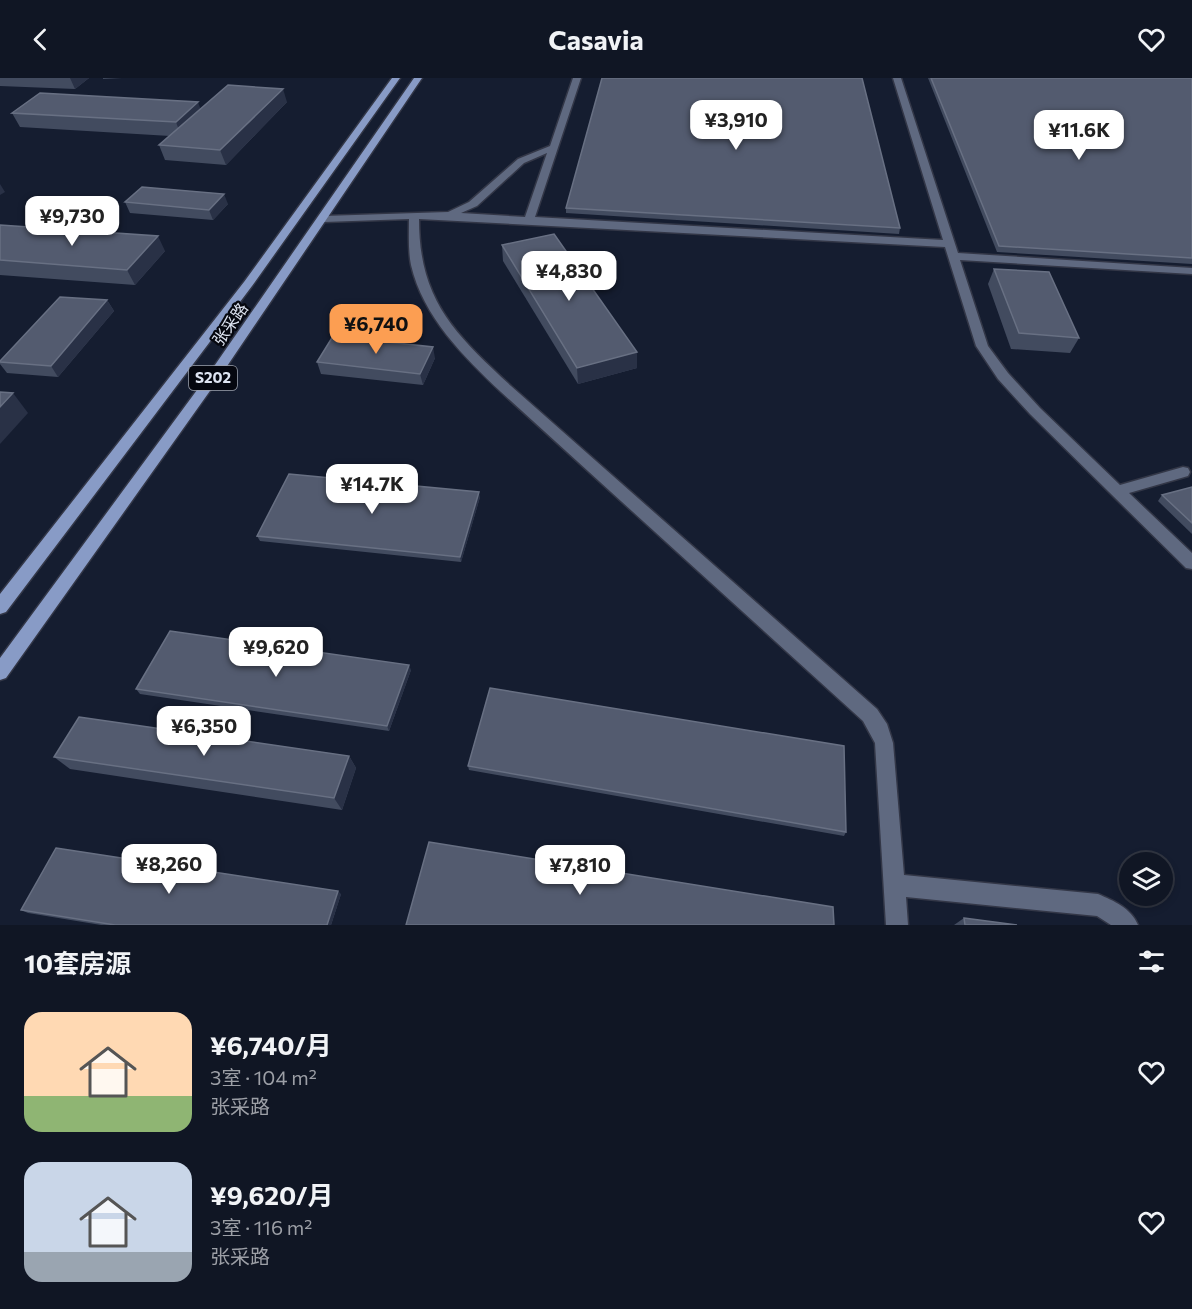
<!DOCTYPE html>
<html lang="zh">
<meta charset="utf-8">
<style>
body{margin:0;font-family:Commissioner,"Noto Sans SC",sans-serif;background:#1e2331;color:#f1f3f6;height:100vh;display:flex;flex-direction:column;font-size:22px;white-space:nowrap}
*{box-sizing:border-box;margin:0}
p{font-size:20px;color:#9c9fa6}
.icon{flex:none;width:33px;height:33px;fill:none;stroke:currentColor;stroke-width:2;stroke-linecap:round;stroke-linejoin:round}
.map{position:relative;height:847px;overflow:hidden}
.side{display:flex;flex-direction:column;background:#101624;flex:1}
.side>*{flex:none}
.buttons{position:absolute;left:1119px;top:774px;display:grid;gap:12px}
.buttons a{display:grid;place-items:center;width:54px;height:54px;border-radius:50%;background:#101624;box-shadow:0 3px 9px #0003,0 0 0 2px #303541;font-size:30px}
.price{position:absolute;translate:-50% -51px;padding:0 14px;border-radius:12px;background:#fff;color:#222;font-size:20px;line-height:39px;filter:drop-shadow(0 2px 3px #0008)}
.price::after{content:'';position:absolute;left:50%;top:36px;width:18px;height:14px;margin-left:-9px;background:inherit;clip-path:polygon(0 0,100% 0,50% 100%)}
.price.current{background:#fc9e52;color:#111}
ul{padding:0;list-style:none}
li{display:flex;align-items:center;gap:18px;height:150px;padding:0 24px}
li span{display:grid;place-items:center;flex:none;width:168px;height:120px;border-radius:18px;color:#555}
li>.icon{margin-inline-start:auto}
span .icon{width:72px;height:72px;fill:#fffc;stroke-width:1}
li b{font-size:26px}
h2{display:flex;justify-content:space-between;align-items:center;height:72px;padding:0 24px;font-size:26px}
header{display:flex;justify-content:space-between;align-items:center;height:78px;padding:0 24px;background:#101624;font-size:27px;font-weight:700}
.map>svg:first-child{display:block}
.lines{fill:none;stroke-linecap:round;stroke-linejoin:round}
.minor-casing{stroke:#333747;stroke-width:3}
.major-casing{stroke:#333747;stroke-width:3}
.minor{fill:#5f6980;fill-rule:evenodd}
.major{fill:#889bc6;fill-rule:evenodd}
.wall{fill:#424b5f}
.shaded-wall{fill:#293146}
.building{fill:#535b6f;stroke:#687083;stroke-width:1.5}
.labels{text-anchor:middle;stroke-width:4.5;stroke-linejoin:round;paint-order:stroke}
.shield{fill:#05070f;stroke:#9da2ad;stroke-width:1.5}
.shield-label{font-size:15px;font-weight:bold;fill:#dee4f1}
.street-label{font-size:16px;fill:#dee4f1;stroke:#05070f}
</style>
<header><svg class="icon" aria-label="back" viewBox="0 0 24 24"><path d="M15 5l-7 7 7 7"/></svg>Casavia<svg class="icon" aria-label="heart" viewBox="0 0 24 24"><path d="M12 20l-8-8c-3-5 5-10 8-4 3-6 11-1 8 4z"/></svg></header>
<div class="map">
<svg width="1192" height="847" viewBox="0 0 1192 847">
<rect width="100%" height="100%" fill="#151d30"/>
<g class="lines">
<g class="minor-casing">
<path id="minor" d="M573,0H581L535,139L943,162L893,0H901L958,175L1192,190V196L960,182L988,268L1008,295L1040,330L1120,407L1183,389L1188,390L1190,394L1188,398L1129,415L1192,475V491L1186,490L1030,336L998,301L976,268L945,169L419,141C419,222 454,255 511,308L877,631L887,646L893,665L904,797L1098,816C1114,823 1131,830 1138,847H1111L1097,838L906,819L908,847H886L875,665L863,643L501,314C464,279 423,239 411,187C408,172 409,156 409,141L324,144L319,141L324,138L448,134L469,124L518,81L550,68ZM547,75L525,139L461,135L477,128L524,85Z"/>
</g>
<g class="major-casing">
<g id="major">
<path d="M392,0H400L252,208L6,534L0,536V516L244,204Z"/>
<path d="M414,0H422L217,303L6,600L0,602V580L208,297Z"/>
</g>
</g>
<use href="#minor" class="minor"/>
<use href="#major" class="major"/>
</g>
<g class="wall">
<path d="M0,0H89L75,11L0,8Z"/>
<path d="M103,0H122L103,1Z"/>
<path d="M928,0H1192V186L997,174Z"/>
<path d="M287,24L226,87L165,82L159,67L170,58L20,49L12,35L200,31Z"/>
<path d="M125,124L228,126L213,142L130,135Z"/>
<path d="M566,130L900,150L899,156L566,135Z"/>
<path d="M0,147L165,173L135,207L0,197Z"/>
<path d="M502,167L637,290L578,306L503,183Z"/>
<path d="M994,191L1079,260L1070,275L1011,271L988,206Z"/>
<path d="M107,222L114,233L58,299L7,295L0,286V283Z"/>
<path d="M435,280L423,307L321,296L317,284Z"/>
<path d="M1192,409V456L1158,423L1162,417Z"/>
<path d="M480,419L461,484L260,463L257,458Z"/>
<path d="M411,592L389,653L140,616L136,611Z"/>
<path d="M349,678L356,690L342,732L70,691L54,679Z"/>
<path d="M468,688L846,754L844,758L469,692Z"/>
<path d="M341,816L331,847H101L28,835L21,832Z"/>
<path d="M964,840L1017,847H954Z"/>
</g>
<g class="shaded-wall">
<path d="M70,0H89L75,11Z"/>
<path d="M283,11L287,24L226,87L220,72Z"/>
<path d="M198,24L203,38L181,58L176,44Z"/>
<path d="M0,106L5,114L0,117Z"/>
<path d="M224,116L228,126L213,142L209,132Z"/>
<path d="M158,158L165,173L135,207L127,192Z"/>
<path d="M107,222L114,233L58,299L51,288Z"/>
<path d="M433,269L435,280L423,307L420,296Z"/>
<path d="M637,274V290L578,306L577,290Z"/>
<path d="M13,315L28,335L0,366V329Z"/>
<path d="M479,414L480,419L461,484L460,479Z"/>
<path d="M409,587L411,592L389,653L387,648Z"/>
<path d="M349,678L356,690L342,732L334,720Z"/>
<path d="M338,813L341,816L331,847H327Z"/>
</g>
<g class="building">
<path d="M602,0H862L900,150L566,130Z"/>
<path d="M931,0H1192V180L999,168Z"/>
<path d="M228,7L283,11L220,72L159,67Z"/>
<path d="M40,15L198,24L176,44L12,35Z"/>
<path d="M142,109L224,116L209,132L125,124Z"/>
<path d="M0,147L158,158L127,192L0,182Z"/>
<path d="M554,156L637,274L577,290L502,167Z"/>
<path d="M994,191L1049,194L1079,260L1019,255Z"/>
<path d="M60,219L107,222L51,288L0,284V283Z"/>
<path d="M333,258L433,269L420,296L317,284Z"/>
<path d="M0,314L13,315L0,329Z"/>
<path d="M289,396L479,414L460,479L257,458Z"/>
<path d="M1192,409V445L1162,417Z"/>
<path d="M170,553L409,587L387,648L136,611Z"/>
<path d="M490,610L844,668L846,754L468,688Z"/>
<path d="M79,639L349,678L334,720L54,679Z"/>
<path d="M429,764L833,829L834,847H406Z"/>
<path d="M56,770L338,813L327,847H115L21,832Z"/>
<path d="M964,840L1017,847H965Z"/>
</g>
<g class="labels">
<rect class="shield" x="189" y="288" width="48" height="24" rx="4.5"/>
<g class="shield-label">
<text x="213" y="305">S202</text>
</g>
<g class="street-label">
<text transform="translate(230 246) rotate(-55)" y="6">张采路</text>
</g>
</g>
</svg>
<div class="buttons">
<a><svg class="icon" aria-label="layers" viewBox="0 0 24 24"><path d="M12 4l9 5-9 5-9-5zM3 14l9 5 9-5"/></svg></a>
</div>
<b class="price" style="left:736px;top:73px">¥3,910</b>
<b class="price" style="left:1079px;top:83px">¥11.6K</b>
<b class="price" style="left:72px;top:169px">¥9,730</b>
<b class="price" style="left:569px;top:224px">¥4,830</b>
<b class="price current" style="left:376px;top:277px">¥6,740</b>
<b class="price" style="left:372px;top:437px">¥14.7K</b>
<b class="price" style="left:276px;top:600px">¥9,620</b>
<b class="price" style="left:204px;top:679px">¥6,350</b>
<b class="price" style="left:169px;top:817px">¥8,260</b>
<b class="price" style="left:580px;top:818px">¥7,810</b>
</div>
<section class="side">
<h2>10套房源<svg class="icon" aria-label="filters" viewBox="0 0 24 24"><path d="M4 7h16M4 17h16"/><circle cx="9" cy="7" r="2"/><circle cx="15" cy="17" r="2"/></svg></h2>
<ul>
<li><span style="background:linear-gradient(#ffd9b3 70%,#8fb573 0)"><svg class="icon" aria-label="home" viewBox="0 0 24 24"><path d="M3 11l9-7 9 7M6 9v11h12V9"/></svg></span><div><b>¥6,740/月</b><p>3室 · 104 m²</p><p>张采路</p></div><svg class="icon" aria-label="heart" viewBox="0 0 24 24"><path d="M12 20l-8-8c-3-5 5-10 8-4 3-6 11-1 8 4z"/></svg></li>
<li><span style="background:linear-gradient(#c9d6e8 75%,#9aa5b1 0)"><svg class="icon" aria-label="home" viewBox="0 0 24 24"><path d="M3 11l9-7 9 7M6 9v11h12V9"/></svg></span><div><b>¥9,620/月</b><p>3室 · 116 m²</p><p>张采路</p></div><svg class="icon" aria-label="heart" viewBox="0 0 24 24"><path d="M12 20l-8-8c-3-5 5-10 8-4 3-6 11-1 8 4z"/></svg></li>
</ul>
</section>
